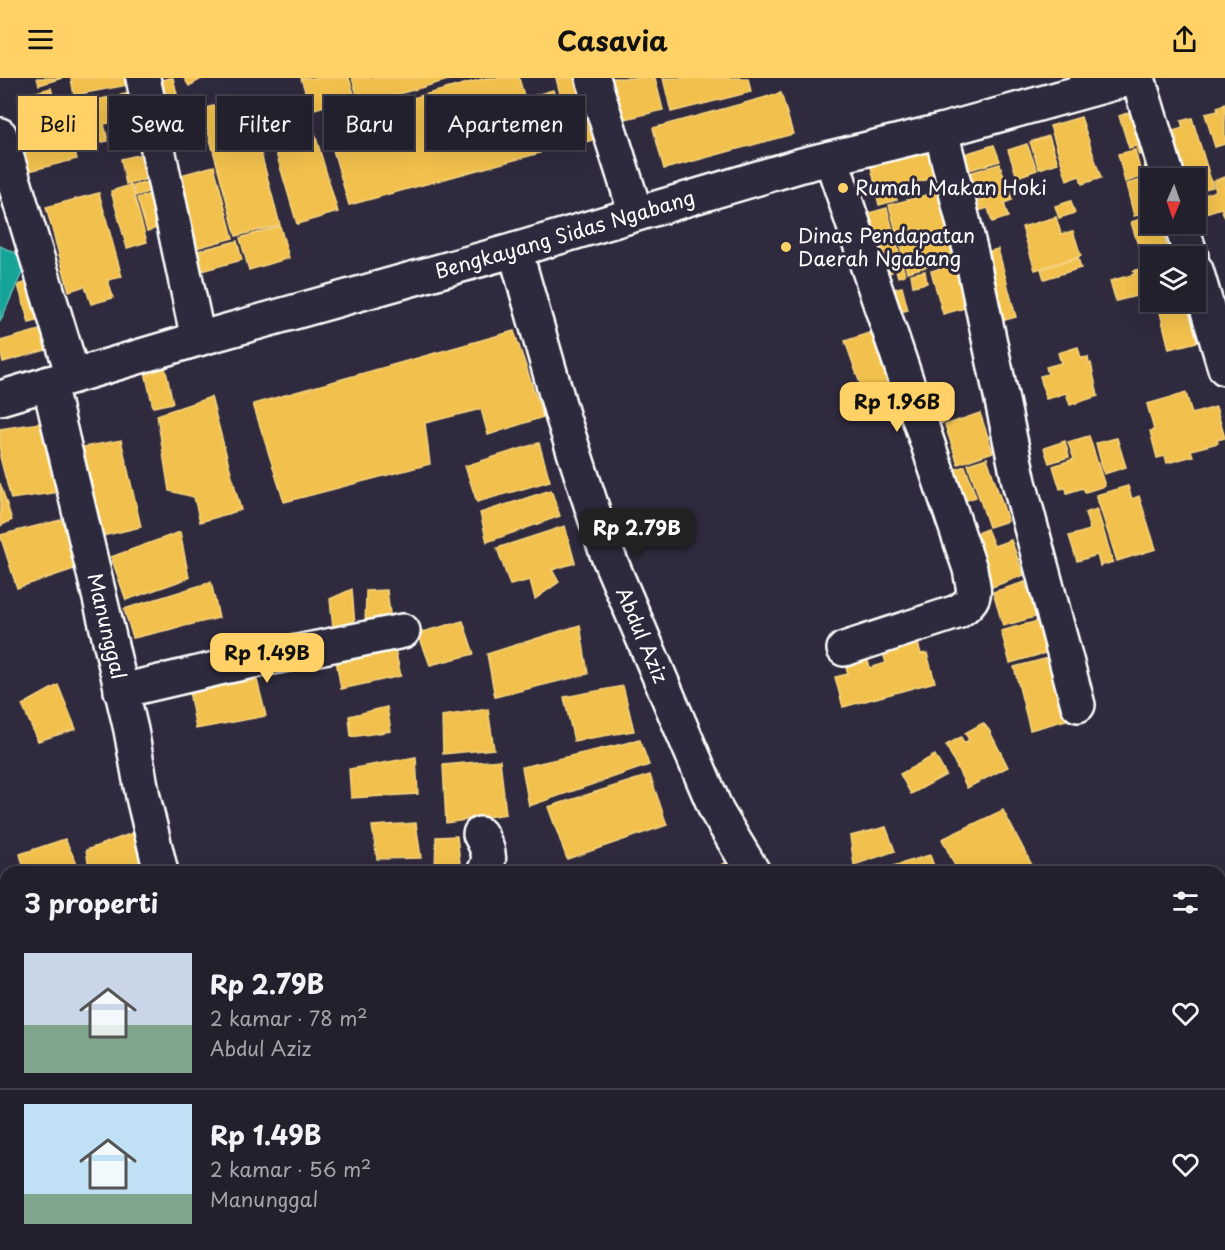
<!DOCTYPE html>
<html lang="id">
<meta charset="utf-8">
<style>
body{margin:0;font-family:"Playpen Sans",sans-serif;background:#2b2836;color:#f1f3f6;height:100vh;display:flex;flex-direction:column;font-size:22px;white-space:nowrap}
*{box-sizing:border-box;margin:0}
p{font-size:20px;color:#a3a3aa}
.icon{flex:none;width:33px;height:33px;fill:none;stroke:currentColor;stroke-width:2;stroke-linecap:round;stroke-linejoin:round}
.map{position:relative;flex:1;overflow:hidden}
.drawer{position:absolute;left:0px;top:788px;width:1226px;height:386px;display:flex;flex-direction:column;background:#23202e;border-radius:18px 18px 0 0;box-shadow:0 6px 24px #0002,0 0 0 2px #403e4a}
.drawer>*{flex:none}
.top-card{position:absolute;left:18px;top:18px;width:600px;height:54px;display:flex;gap:12px}
.needle{width:39px;rotate:182deg}
.controls{position:absolute;left:1140px;top:90px;display:grid;gap:12px}
.controls a{display:grid;place-items:center;width:66px;height:66px;border-radius:0px;background:#23202e;box-shadow:0 6px 24px #0002,0 0 0 2px #403e4a;font-size:30px}
.price{position:absolute;translate:-50% -51px;padding:0 14px;border-radius:12px;background:#ffd166;color:#111;font-size:20px;line-height:39px;filter:drop-shadow(0 2px 3px #0008)}
.price::after{content:'';position:absolute;left:50%;top:36px;width:18px;height:14px;margin-left:-9px;background:inherit;clip-path:polygon(0 0,100% 0,50% 100%)}
.price.current{background:#222;color:#fff}
ul{padding:0;list-style:none}
li{display:flex;align-items:center;gap:18px;height:150px;padding:0 24px}
li+li{border-top:2px solid #403e4a}
li span{display:grid;place-items:center;flex:none;width:168px;height:120px;border-radius:0px;color:#555}
li>.icon{margin-inline-start:auto}
span .icon{width:72px;height:72px;fill:#fffc;stroke-width:1}
li b{font-size:26px}
h2{display:flex;justify-content:space-between;align-items:center;height:72px;padding:0 24px;font-size:26px}
.chip{padding:0 21px;border-radius:0px;background:#23202e;box-shadow:0 6px 24px #0002,0 0 0 2px #403e4a;font-size:21px;line-height:54px}
.chip.current{background:#ffd166;color:#111}
header{display:flex;justify-content:space-between;align-items:center;height:78px;padding:0 24px;background:#ffd166;color:#111;font-size:27px;font-weight:700}
.map>svg:first-child{display:block}
.homes{fill:#f2c14e;stroke:#f6d483;stroke-width:1.5}
.public{fill:#17a398;stroke:#5dbfb7;stroke-width:1.5}
.lines{fill:none;stroke-linecap:round;stroke-linejoin:round}
.minor-casing{stroke:#fff;stroke-width:38}
.highway-casing{stroke:#fff;stroke-width:38}
.minor{stroke:#2f2a3d;stroke-width:33}
.highway{stroke:#2f2a3d;stroke-width:33}
.poi-dot{fill:#ffd166;stroke:#2f2a3d;stroke-width:2}
.labels{text-anchor:middle;stroke-width:6;stroke-linejoin:round;paint-order:stroke}
.poi-label{font-size:20px;fill:#fff;stroke:#2f2a3d;text-anchor:start}
.street-label{font-size:20px;fill:#fff;stroke:#2f2a3d}
</style>
<header><svg class="icon" aria-label="menu" viewBox="0 0 24 24"><path d="M4 6h16M4 12h16M4 18h16"/></svg>Casavia<svg class="icon" aria-label="share" viewBox="0 0 24 24"><path d="M12 15V3M7 8l5-5 5 5M5 13v7h14v-7"/></svg></header>
<div class="map">
<svg width="1225" height="1172" viewBox="0 0 1225 1172">
<rect width="100%" height="100%" fill="#2f2a3d"/>
<filter id="ink" filterUnits="userSpaceOnUse"><feTurbulence type="fractalNoise" baseFrequency=".0167" numOctaves="2"/><feDisplacementMap in="SourceGraphic" scale="12" xChannelSelector="R" yChannelSelector="G"/><feConvolveMatrix kernelMatrix="1 2 1 2 8 2 1 2 1" color-interpolation-filters="sRGB"/></filter>
<g filter="url(#ink)">
<g class="homes">
<path d="M37,0H62L39,7Z"/>
<path d="M71,0H127L128,7L74,17Z"/>
<path d="M169,0H173L183,40L163,44L154,4Z"/>
<path d="M184,0H203L189,8Z"/>
<path d="M301,0H349L355,19L311,32Z"/>
<path d="M352,0H455L360,27Z"/>
<path d="M486,0H519L540,75L349,127L325,44Z"/>
<path d="M556,0H590L605,59L573,67Z"/>
<path d="M611,0H655L663,32L621,42Z"/>
<path d="M663,0H748L751,14L671,34Z"/>
<path d="M51,10L60,42L28,51L18,19Z"/>
<path d="M553,12L568,62L543,69L529,19Z"/>
<path d="M136,14L141,39L104,46L108,63L83,68L77,40L88,38L85,24Z"/>
<path d="M781,15L793,56L664,91L653,50Z"/>
<path d="M246,19L280,147L236,158L202,31Z"/>
<path d="M1225,26V66L1215,69L1205,36L1218,33L1217,29Z"/>
<path d="M307,29L338,134L297,146L266,41Z"/>
<path d="M1133,33L1145,74L1139,77L1136,68L1129,70L1119,38Z"/>
<path d="M1081,39L1101,100L1082,106L1080,98L1067,102L1050,48Z"/>
<path d="M1192,40L1213,109L1196,113V100H1173L1166,78L1179,74L1173,53L1183,50L1181,43Z"/>
<path d="M67,47L77,81L29,93L20,59Z"/>
<path d="M1049,58L1058,85L1039,91L1030,64Z"/>
<path d="M933,65L942,98L877,114L869,81Z"/>
<path d="M1027,66L1037,92L1017,99L1008,72Z"/>
<path d="M994,67L1000,83L966,93L961,77Z"/>
<path d="M1135,72L1142,99L1125,104L1118,76Z"/>
<path d="M151,74L157,99L126,106L121,81Z"/>
<path d="M1147,77L1154,100H1150V109L1142,79Z"/>
<path d="M1000,86L1008,112L977,121L969,95Z"/>
<path d="M214,88L233,160L196,170L177,98Z"/>
<path d="M1225,99V140L1221,130L1196,138V119L1216,113L1213,103Z"/>
<path d="M158,101L161,110L135,118L133,108Z"/>
<path d="M1146,101L1150,118V134L1134,138L1126,106Z"/>
<path d="M131,107L147,164L127,170L111,113Z"/>
<path d="M948,111L966,178L907,194L889,127Z"/>
<path d="M161,113L171,146L147,153L137,120Z"/>
<path d="M894,113L897,122L879,127L877,118Z"/>
<path d="M1010,113L1012,122L1004,125L1008,139L992,144L988,130L978,133L976,124Z"/>
<path d="M99,115L122,199L108,202L113,220L91,226L85,208L69,213L46,129Z"/>
<path d="M1071,123L1075,135L1059,140L1055,128Z"/>
<path d="M887,130L905,197L898,199L892,177L874,182L862,137Z"/>
<path d="M1150,138V146H1161L1168,172L1142,180L1131,144Z"/>
<path d="M1056,139L1061,156L1073,153L1081,178L1035,192L1022,149Z"/>
<path d="M280,148L289,180L249,192L240,160Z"/>
<path d="M237,163L242,182L201,193L197,173Z"/>
<path d="M998,171L1016,239L994,245L976,177Z"/>
<path d="M1078,180L1081,190L1044,201L1041,191Z"/>
<path d="M888,181L892,194L877,199L873,186Z"/>
<path d="M961,185L979,226L943,236L931,193Z"/>
<path d="M1150,188V224H1162L1143,229L1140,217L1116,223L1110,203L1135,196L1133,193Z"/>
<path d="M925,193L927,205L913,208L911,196Z"/>
<path d="M38,201L48,240L29,245L18,207Z"/>
<path d="M902,209L908,232L886,238L880,214Z"/>
<path d="M1187,224L1197,264L1169,271L1159,230Z"/>
<path d="M54,248L60,268L3,284L0,273V263Z"/>
<path d="M878,252L901,317L868,328L845,263Z"/>
<path d="M514,253L543,339L488,357L481,331L425,345L430,386L284,424L253,326Z"/>
<path d="M1078,269L1081,280L1088,279L1089,286L1091,285L1098,318L1070,327L1066,315L1046,321L1040,298L1048,296L1046,289L1061,285L1058,275Z"/>
<path d="M165,289L173,325L153,329L145,294Z"/>
<path d="M1186,315L1192,336L1216,329L1225,360L1217,362L1218,365L1191,372L1193,378L1167,385L1165,378L1157,380L1150,353L1154,352L1147,326Z"/>
<path d="M211,319L241,432L200,444L194,419L169,413L157,337Z"/>
<path d="M945,334L948,343L940,346L954,387L939,392L922,341Z"/>
<path d="M980,335L993,374L958,386L945,347Z"/>
<path d="M46,344L59,414L11,421L0,379V351Z"/>
<path d="M1089,358L1105,408L1085,414L1083,410L1067,415L1066,410L1060,411L1053,388L1074,381L1068,364Z"/>
<path d="M1117,360L1126,389L1104,396L1096,365Z"/>
<path d="M121,362L141,449L98,459L83,369Z"/>
<path d="M1065,363L1069,379L1049,385L1044,370Z"/>
<path d="M539,365L550,403L477,424L465,388Z"/>
<path d="M987,380L1008,443L989,449L968,386Z"/>
<path d="M965,388L976,419L958,425L947,394Z"/>
<path d="M0,405L12,442L0,448Z"/>
<path d="M1128,408L1132,421L1139,418L1156,471L1117,483L1096,417Z"/>
<path d="M551,412L560,438L487,464L480,435Z"/>
<path d="M1097,431L1113,484L1100,488L1097,477L1077,483L1069,458L1090,452L1085,435Z"/>
<path d="M69,440L80,489L17,510L0,457Z"/>
<path d="M565,448L575,485L552,492L559,504L535,521L530,502L510,507L497,470Z"/>
<path d="M987,451L994,468L1011,462L1024,497L984,512L964,460Z"/>
<path d="M180,454L189,500L126,522L111,479Z"/>
<path d="M211,504L219,540L133,560L124,531Z"/>
<path d="M1025,504L1027,511L1033,509L1042,537L1003,548L993,514Z"/>
<path d="M352,511L355,548L333,550L330,521Z"/>
<path d="M387,512L391,544L365,549L366,513Z"/>
<path d="M1041,542L1059,571L1010,585L1001,553Z"/>
<path d="M463,543L474,576L430,587L418,555Z"/>
<path d="M580,547L588,596L495,619L487,576Z"/>
<path d="M915,554L921,576L927,575L935,604L843,629L835,599L848,596L843,580L865,573L870,590L886,585L880,565Z"/>
<path d="M394,567L401,598L341,611L336,582Z"/>
<path d="M1056,578L1077,639L1030,652L1014,589Z"/>
<path d="M255,594L266,638L196,651L188,608Z"/>
<path d="M58,607L76,651L38,663L22,627Z"/>
<path d="M623,608L634,653L574,663L564,619Z"/>
<path d="M387,629L391,653L351,659L349,638Z"/>
<path d="M488,631L494,671L443,676L442,638Z"/>
<path d="M983,645L989,652L1008,689L967,710L946,667L961,659L964,665L969,662L965,655Z"/>
<path d="M640,662L649,687L529,728L522,689Z"/>
<path d="M935,677L946,697L911,716L900,696Z"/>
<path d="M416,679L418,716L351,720L349,691Z"/>
<path d="M500,682L506,736L446,745L443,687Z"/>
<path d="M650,697L667,747L567,781L548,729Z"/>
<path d="M1003,732L1034,791L1023,794H958L942,761Z"/>
<path d="M416,745L421,780L377,781L372,748Z"/>
<path d="M886,749L895,773L854,787L850,758Z"/>
<path d="M141,752L151,786L140,794H90L86,772Z"/>
<path d="M457,758L461,794H435L436,759Z"/>
<path d="M65,761L81,794H25L20,776Z"/>
<path d="M930,777L936,794H873Z"/>
<path d="M734,781L738,794H705Z"/>
<path d="M0,861L6,873V891L0,894Z"/>
<path d="M1220,922L1225,931V952L1220,944Z"/>
<path d="M6,923V962L0,964V926Z"/>
<path d="M1220,949L1225,957V971L1220,974Z"/>
<path d="M1220,1005L1225,1013V1052L1220,1056Z"/>
<path d="M0,1010L6,1018V1041L0,1045Z"/>
<path d="M6,1051V1085L0,1089V1055Z"/>
<path d="M6,1096V1131L0,1122V1100Z"/>
<path d="M0,1140L6,1149V1152L0,1157Z"/>
<path d="M1225,1140V1172H1214L1211,1167H1220V1143Z"/>
<path d="M49,1167H65L58,1172H52Z"/>
<path d="M116,1167H142L147,1172H108Z"/>
<path d="M225,1167H258L261,1172H229Z"/>
<path d="M273,1167H291L284,1172H277Z"/>
<path d="M341,1167H394L396,1169L393,1172H345Z"/>
<path d="M424,1167H441L445,1172H419Z"/>
<path d="M740,1167H784L787,1172H743Z"/>
<path d="M856,1167H913L915,1172H857Z"/>
<path d="M970,1167H1010L1013,1172H974Z"/>
<path d="M1023,1167H1084L1078,1172H1026Z"/>
</g>
<path class="public" d="M0,168L28,181L0,244Z"/>
<g class="lines">
<g class="minor-casing">
<g id="minor">
<path d="M143,0L198,261"/>
<path d="M593,0L636,136"/>
<path d="M1138,0L1168,100"/>
<path d="M941,53L972,179L1019,404L1078,627"/>
<path d="M0,57L73,298"/>
<path d="M831,80L970,491C974,515 979,520 957,534L844,571"/>
<path d="M1181,146L1191,178"/>
<path id="s1" d="M515,172L563,340L606,473L717,734L753,794"/>
<path d="M1196,192L1225,290"/>
<path id="s2" d="M49,305L131,652L143,719L161,794"/>
<path d="M121,613L228,588L403,553"/>
<path d="M480,756C487,769 493,780 484,794"/>
<path d="M0,982L6,980"/>
<path d="M1220,999L1225,995"/>
<path d="M460,1167L467,1172"/>
<path d="M736,1167L739,1172"/>
<path d="M1147,1167L1152,1172"/>
<path d="M195,1172L202,1167"/>
<path d="M648,1172L653,1167"/>
<path d="M1104,1172L1109,1167"/>
</g>
</g>
<g class="highway-casing">
<g id="highway">
<path id="s3" d="M0,320L198,261L515,172L802,87L941,53L1132,0"/>
</g>
</g>
<use href="#minor" class="minor"/>
<use href="#highway" class="highway"/>
</g>
</g>
<g class="poi-dot">
<circle cx="843" cy="110" r="6"/>
<circle cx="786" cy="169" r="6"/>
</g>
<g class="labels">
<g class="poi-label">
<text x="855" y="117">Rumah Makan Hoki</text>
<text x="798" y="165">Dinas Pendapatan<tspan x="798" dy="23">Daerah Ngabang</tspan></text>
</g>
<g class="street-label">
<text dy="7" stroke="none"><textPath href="#s3" startOffset="588">Bengkayang Sidas Ngabang</textPath></text>
<text dy="7" stroke="none"><textPath href="#s2" startOffset="250">Manunggal</textPath></text>
<text dy="7" stroke="none"><textPath href="#s1" startOffset="406">Abdul Aziz</textPath></text>
</g>
</g>
</svg>
<div class="controls">
<a><svg class="needle" viewBox="-14 -14 28 28"><path d="M0-13l5 13h-10z" fill="#e53935"/><path d="M0 13l5-13h-10z" fill="#a3a3aa"/></svg></a>
<a><svg class="icon" aria-label="layers" viewBox="0 0 24 24"><path d="M12 4l9 5-9 5-9-5zM3 14l9 5 9-5"/></svg></a>
</div>
<b class="price" style="left:897px;top:355px">Rp 1.96B</b>
<b class="price current" style="left:637px;top:481px">Rp 2.79B</b>
<b class="price" style="left:267px;top:606px">Rp 1.49B</b>
<div class="top-card">
<a class="chip current">Beli</a>
<a class="chip">Sewa</a>
<a class="chip">Filter</a>
<a class="chip">Baru</a>
<a class="chip">Apartemen</a>
</div>
<section class="drawer">
<h2>3 properti<svg class="icon" aria-label="filters" viewBox="0 0 24 24"><path d="M4 7h16M4 17h16"/><circle cx="9" cy="7" r="2"/><circle cx="15" cy="17" r="2"/></svg></h2>
<ul>
<li><span style="background:linear-gradient(#c9d6e8 60%,#7fa58c 0)"><svg class="icon" aria-label="home" viewBox="0 0 24 24"><path d="M3 11l9-7 9 7M6 9v11h12V9"/></svg></span><div><b>Rp 2.79B</b><p>2 kamar · 78 m²</p><p>Abdul Aziz</p></div><svg class="icon" aria-label="heart" viewBox="0 0 24 24"><path d="M12 20l-8-8c-3-5 5-10 8-4 3-6 11-1 8 4z"/></svg></li>
<li><span style="background:linear-gradient(#bfe0f5 75%,#7fa58c 0)"><svg class="icon" aria-label="home" viewBox="0 0 24 24"><path d="M3 11l9-7 9 7M6 9v11h12V9"/></svg></span><div><b>Rp 1.49B</b><p>2 kamar · 56 m²</p><p>Manunggal</p></div><svg class="icon" aria-label="heart" viewBox="0 0 24 24"><path d="M12 20l-8-8c-3-5 5-10 8-4 3-6 11-1 8 4z"/></svg></li>
</ul>
</section>
</div>
